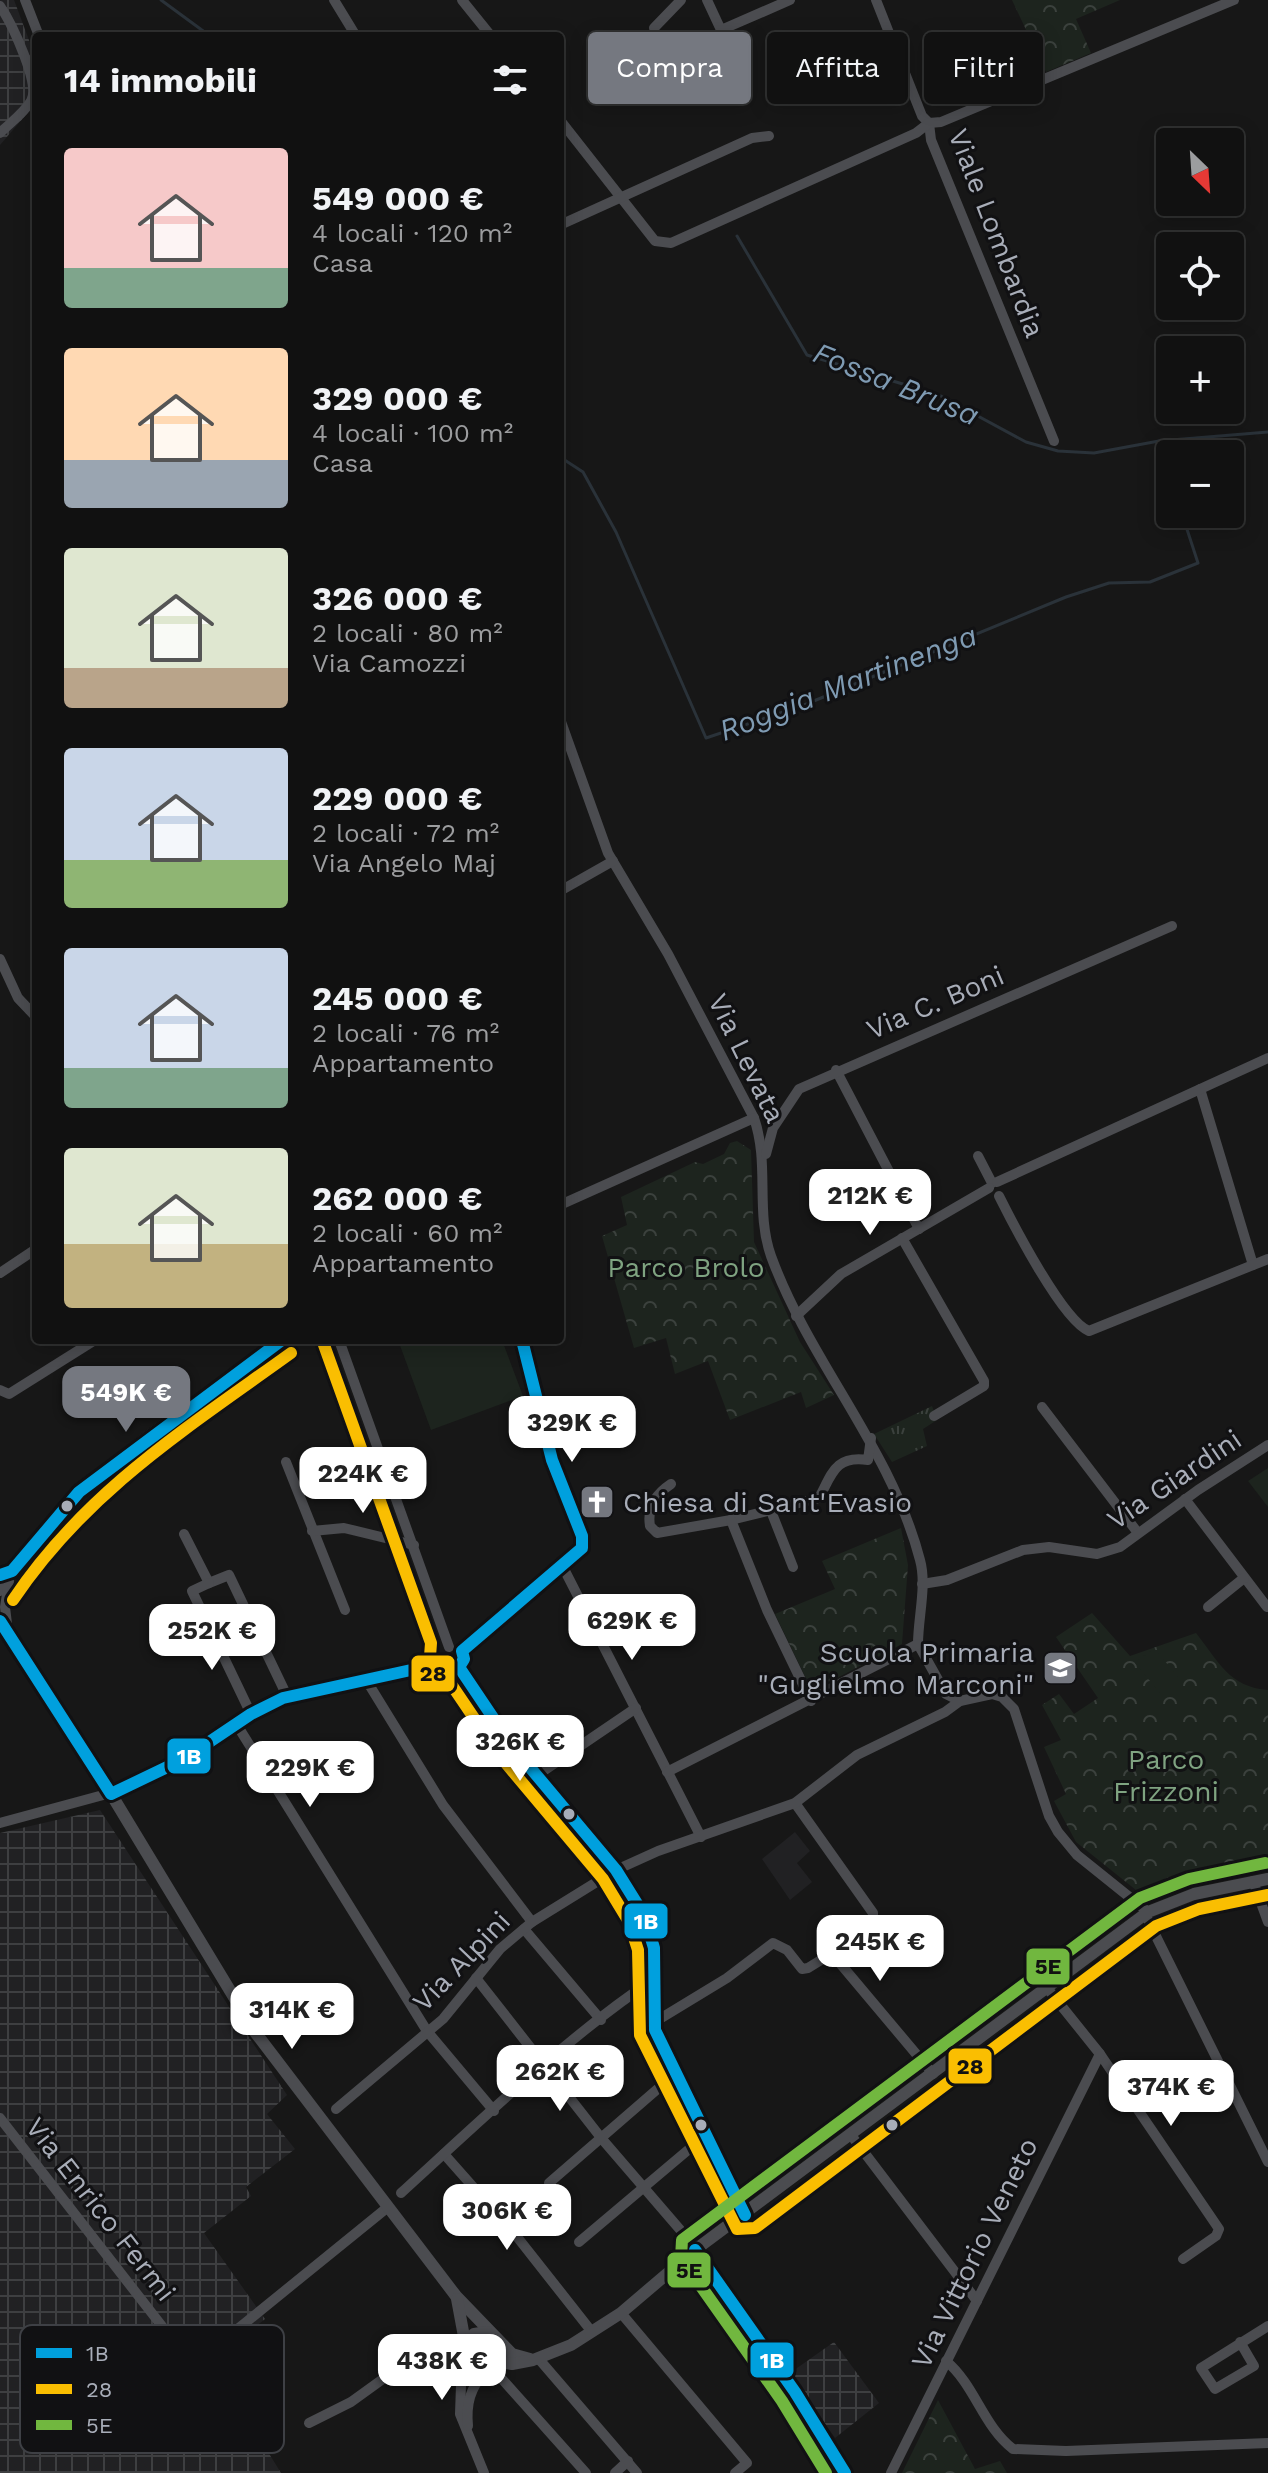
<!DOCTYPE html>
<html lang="it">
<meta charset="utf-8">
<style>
body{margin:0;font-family:"Work Sans",sans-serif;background:#1a1a1a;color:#f1f3f6;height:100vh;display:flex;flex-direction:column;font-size:30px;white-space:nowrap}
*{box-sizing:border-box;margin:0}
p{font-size:26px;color:#9c9d9f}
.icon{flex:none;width:44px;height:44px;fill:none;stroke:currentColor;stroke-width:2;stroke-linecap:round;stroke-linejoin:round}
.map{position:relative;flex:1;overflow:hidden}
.panel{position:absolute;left:32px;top:32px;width:532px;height:1312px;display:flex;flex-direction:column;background:#111;border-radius:8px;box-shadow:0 4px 20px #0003,0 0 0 2px #303131}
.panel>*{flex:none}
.banner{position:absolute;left:588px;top:32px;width:560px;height:72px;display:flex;gap:16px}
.needle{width:52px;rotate:155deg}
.fabs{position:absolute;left:1156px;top:128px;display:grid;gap:16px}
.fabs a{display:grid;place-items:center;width:88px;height:88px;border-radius:8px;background:#111;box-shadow:0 4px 20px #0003,0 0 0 2px #303131;font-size:40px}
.price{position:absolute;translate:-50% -68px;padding:0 18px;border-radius:16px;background:#fff;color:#222;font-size:26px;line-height:52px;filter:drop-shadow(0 2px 4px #0008)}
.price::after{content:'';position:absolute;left:50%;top:48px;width:24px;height:18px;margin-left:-12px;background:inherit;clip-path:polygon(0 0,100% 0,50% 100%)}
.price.current{background:#757880;color:#fff}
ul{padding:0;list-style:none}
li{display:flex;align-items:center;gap:24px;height:200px;padding:0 32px}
li span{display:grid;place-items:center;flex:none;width:224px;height:160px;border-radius:8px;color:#555}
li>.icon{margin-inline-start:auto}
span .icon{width:96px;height:96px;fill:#fffc;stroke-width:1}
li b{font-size:34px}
h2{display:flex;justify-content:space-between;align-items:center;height:96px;padding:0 32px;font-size:34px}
.chip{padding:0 28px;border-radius:8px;background:#111;box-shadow:0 4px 20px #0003,0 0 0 2px #303131;font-size:28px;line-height:72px}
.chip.current{background:#757880;color:#fff}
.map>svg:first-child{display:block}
.built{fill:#212123}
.industrial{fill:url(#industrial-grid)}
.grass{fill:url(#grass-tufts)}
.park{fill:url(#park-crowns)}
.pitch{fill:#1d241e}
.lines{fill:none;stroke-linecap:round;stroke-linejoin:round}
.stream{stroke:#2a3239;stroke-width:3}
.minor{stroke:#4b4c50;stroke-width:10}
.tertiary{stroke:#4b4c50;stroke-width:12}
.bus-1-casing{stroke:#111113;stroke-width:18}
.bus-2-casing{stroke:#111113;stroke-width:18}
.bus-3-casing{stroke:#111113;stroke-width:18}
.bus-1{stroke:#00a0de;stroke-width:12}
.bus-2{stroke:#fabe01;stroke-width:12}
.bus-3{stroke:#71b73f;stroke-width:12}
.bus-dot{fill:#a8adb8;stroke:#111113;stroke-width:3}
.labels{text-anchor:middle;stroke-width:6;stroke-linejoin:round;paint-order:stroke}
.street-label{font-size:28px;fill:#a8adb8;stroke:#111113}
.park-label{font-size:28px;fill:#7fa381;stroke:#111113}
.poi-label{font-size:28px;fill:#a8adb8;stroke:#111113;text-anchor:start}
.water-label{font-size:30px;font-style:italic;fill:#7f9bb3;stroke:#111113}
.key{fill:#111113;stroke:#3e4045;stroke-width:2}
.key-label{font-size:22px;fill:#a8adb8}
.line-badge{stroke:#111113;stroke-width:3}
.badge-label{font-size:22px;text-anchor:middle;font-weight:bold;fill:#fff}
.pale-badge-label{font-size:22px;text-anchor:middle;font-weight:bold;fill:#111}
</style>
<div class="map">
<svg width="1268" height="2473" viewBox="0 0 1268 2473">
<defs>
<pattern id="industrial-grid" width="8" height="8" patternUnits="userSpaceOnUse" patternTransform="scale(2)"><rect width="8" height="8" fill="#212123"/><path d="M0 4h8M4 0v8" fill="none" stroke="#3e3f41"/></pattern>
<pattern id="grass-tufts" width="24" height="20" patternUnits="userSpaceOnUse" patternTransform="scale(2)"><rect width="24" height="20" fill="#1d241e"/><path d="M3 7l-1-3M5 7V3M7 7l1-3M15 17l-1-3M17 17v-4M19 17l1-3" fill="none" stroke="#3b413d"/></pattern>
<pattern id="park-crowns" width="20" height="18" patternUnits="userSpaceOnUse" patternTransform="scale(2)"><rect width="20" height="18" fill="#1d241e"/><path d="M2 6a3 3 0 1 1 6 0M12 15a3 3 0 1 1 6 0" fill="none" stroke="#3b413d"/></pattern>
</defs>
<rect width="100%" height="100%" fill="#171717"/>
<path class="built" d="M795,1832L810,1851L797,1863L812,1882L790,1900L762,1859Z"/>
<g class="industrial">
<path d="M0,0H14L36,59V103L0,145Z"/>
<path d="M100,1810L287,2095L267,2114L295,2149L246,2187L251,2196L204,2233L265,2319L212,2361L281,2473H0V1833Z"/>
<path d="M834,2342L879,2403L835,2438L790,2373Z"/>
</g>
<path class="grass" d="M932,1406L937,1420L923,1429L927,1446L892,1462L874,1434Z"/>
<g class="park">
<path d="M1012,0H1120L1076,19L1091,53L1046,72Z"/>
<path d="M737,1141L751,1150L754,1242L800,1342L834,1395L806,1408L801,1392L730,1420L708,1361L675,1374L666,1338L634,1348L602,1236L627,1225L621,1197L695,1162L703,1164L724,1154L730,1143Z"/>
<path d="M901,1528L908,1565L902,1644L812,1691L775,1614L835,1589L822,1561Z"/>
<path d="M1092,1613L1130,1656L1196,1633C1219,1662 1229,1687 1268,1690V1866L1146,1898L1076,1842L1054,1801L1066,1794L1044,1747L1061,1740L1042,1705L1059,1694L1074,1714L1098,1698L1056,1637Z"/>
<path d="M938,2400L975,2469L1000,2461L1007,2473H902Z"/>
</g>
<g class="pitch">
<path d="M398,1340H502L523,1396L431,1430Z"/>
<path d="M1268,1468V1507L1248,1481Z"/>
<path d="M1154,1648L1178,1677L1160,1693L1135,1663Z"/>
</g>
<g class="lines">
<g class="stream">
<path d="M161,0L210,36"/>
<path d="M737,236L807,355L939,395L1026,442L1058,451L1094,453L1159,441L1268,432"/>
<path d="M1159,441L1170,476"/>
<path d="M560,457L583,472L616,532L706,738L804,705L1066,597L1109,583L1150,582L1198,563L1182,514"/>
</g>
<g class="minor">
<path d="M25,0L39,36"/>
<path d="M334,0L356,36"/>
<path d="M462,0L491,36"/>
<path d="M707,0L721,30L790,0"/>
<path d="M876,0L922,116L929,123L931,140L1054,441"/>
<path d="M0,6C11,22 41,84 31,101C24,113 10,123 0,133"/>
<path d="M654,28L681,0"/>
<path d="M560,120L655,241L671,243L916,133L929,123L941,122L1234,0"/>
<path d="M560,225L752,138L769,136"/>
<path d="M560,719L608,853L668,954L754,1118C770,1164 755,1211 771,1256C810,1363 891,1448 920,1560C927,1585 918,1618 918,1644"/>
<path d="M560,891L613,861"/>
<path d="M0,959L18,998L36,1017"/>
<path d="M836,1070L919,1229"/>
<path d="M1200,1089L1253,1265"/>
<path d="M766,1154L773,1128L799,1089L1172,926"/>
<path d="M978,1156L992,1183"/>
<path d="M997,1182L1268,1058"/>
<path d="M999,1196C1013,1224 1063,1321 1089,1331L1268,1259"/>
<path d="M560,1205L754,1118"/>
<path d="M902,1238L984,1381V1386L934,1416"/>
<path d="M0,1273L36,1249"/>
<path d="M796,1316L841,1274L989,1188"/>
<path d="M339,1340L449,1647"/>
<path d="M0,1390L9,1394L95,1340"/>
<path d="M1042,1407L1138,1533"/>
<path d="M286,1462L345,1610"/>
<path d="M671,1484C656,1494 647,1508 650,1526L657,1533L731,1520L819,1498C832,1474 835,1455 868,1460L871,1438"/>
<path d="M1185,1499L1267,1607"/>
<path d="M771,1511L793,1567"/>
<path d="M731,1520L767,1610L811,1701"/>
<path d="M312,1531L344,1528L414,1545"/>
<path d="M184,1534L209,1583L229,1575L287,1696"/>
<path d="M563,1567L701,1837"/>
<path d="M209,1583L192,1591L251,1714"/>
<path d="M922,1584L947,1580L1023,1550L1049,1547L1097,1554L1120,1547L1198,1490L1268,1445"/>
<path d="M0,1591C64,1481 182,1413 282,1340"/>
<path d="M1208,1607L1244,1578"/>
<path d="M8,1632L5,1607L9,1581"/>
<path d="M918,1644L946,1694L960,1701"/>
<path d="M462,1651L582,1548V1536L552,1460L522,1340"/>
<path d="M459,1667L512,1746L616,1870L644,1915L654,1948L655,2030L745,2215"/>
<path d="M365,1678L443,1805L532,1922"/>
<path d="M237,1725L427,2031L494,2111"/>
<path d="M667,1772L918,1644"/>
<path d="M536,1776L636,1708"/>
<path d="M0,1823L129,1788L283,1698L443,1663"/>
<path d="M1253,1881L1268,1922"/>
<path d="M1145,1914L1268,2162"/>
<path d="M524,1929L601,2020"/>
<path d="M833,1955L933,2074"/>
<path d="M476,1978L602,2139L701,2254L845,2473"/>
<path d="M1047,1988L1100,2054L1219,2229L1216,2236L1183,2259"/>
<path d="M653,2023L727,1978L773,1943L787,1950L802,1969L808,1968L873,1928V1913L795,1803"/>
<path d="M336,2109L443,2019L500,1949L532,1922L616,1870L658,1851L795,1803L857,1755L945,1712L960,1701L992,1694L1002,1697L1014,1709L1049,1816L1058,1832L1077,1855L1148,1912"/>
<path d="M0,2118L172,2339L196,2357L229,2336L388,2207"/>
<path d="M851,2135L977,2301"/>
<path d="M444,2154L514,2233L592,2332"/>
<path d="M549,2183L676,2073"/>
<path d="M401,2193C478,2123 568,2036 654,1979"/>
<path d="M579,2242L707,2134"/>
<path d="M621,2313L747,2463L735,2473"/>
<path d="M1240,2342L1254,2366L1215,2389L1201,2368L1268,2326"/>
<path d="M462,2356L460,2414L484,2473"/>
<path d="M538,2358L637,2473"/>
<path d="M946,2361C975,2385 983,2426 1013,2449L1066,2451L1268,2443"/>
<path d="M493,2369L586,2473"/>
<path d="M309,2423L351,2402L423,2350L435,2346L463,2347"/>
<path d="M468,2426C466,2404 470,2388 485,2372"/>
<path d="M615,2473L628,2461"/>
<path d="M891,2473L1100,2054"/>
</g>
<g class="tertiary">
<path d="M0,1621L99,1774L255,2032L456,2296L512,2354L530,2359"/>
<path d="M457,2299L465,2342"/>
<path d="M487,2332L474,2334L465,2342V2362L470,2368L485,2372L500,2362L501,2355"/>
<path d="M500,2362L512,2364L533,2360L571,2345L621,2313L695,2250L1148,1912L1194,1894L1268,1879"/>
</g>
<g class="bus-1-casing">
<g id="bus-1">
<path d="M0,1575L12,1571L79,1492L282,1340"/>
<path d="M0,1621L111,1794L184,1759L251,1714L283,1698L443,1663L450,1668L459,1667"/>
<path d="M459,1667L512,1746L616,1870L644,1915L654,1948L655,2030L745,2215"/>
<path d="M459,1667L464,1659L462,1651L582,1548V1536L552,1460L522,1340"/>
<path d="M695,2250L795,2392L845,2473"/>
</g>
</g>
<g class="bus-2-casing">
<g id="bus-2">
<path d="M324,1345L431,1643L429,1670L442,1682L451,1684L499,1755L603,1879L629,1922L638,1950L640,2035L737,2229L755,2228L1156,1926L1199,1909L1268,1895"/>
<path d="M13,1600C86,1491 187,1428 291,1353"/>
</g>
</g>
<g class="bus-3-casing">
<path id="bus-3" d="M826,2473L782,2401L681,2258L682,2240L1140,1898L1189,1879L1265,1863"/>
</g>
<use href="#bus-1" class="bus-1"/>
<use href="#bus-2" class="bus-2"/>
<use href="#bus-3" class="bus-3"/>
</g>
<defs>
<g id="church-square" transform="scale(1.8)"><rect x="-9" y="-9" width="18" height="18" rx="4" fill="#757880" stroke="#111113"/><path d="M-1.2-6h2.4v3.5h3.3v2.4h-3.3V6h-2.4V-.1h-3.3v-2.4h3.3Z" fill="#fff"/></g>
<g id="school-square" transform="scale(1.8)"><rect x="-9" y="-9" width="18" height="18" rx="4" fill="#757880" stroke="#111113"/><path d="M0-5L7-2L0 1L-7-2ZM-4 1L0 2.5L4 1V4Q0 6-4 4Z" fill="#fff"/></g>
</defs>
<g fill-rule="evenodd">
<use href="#church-square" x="597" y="1502"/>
<use href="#school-square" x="1060" y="1668"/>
</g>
<g class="bus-dot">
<circle cx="67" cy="1506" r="7"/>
<circle cx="569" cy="1814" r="7"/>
<circle cx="701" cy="2125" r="7"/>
<circle cx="892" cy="2125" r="7"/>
</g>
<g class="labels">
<g class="street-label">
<text transform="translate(997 233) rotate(69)" y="10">Viale Lombardia</text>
<text transform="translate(935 1002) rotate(-23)" y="10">Via C. Boni</text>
<text transform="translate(747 1058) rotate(64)" y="10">Via Levata</text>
<text transform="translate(1174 1479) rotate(-34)" y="10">Via Giardini</text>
<text transform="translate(461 1961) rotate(-46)" y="10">Via Alpini</text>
<text transform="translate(101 2209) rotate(52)" y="10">Via Enrico Fermi</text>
<text transform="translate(974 2253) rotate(-64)" y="10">Via Vittorio Veneto</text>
</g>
<g class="park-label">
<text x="686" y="1277">Parco Brolo</text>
<text x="1166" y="1769">Parco<tspan x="1166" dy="32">Frizzoni</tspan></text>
</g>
<g class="poi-label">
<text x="623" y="1512">Chiesa di Sant'Evasio</text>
<text x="1034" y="1662" text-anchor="end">Scuola Primaria<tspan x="1034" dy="32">"Guglielmo Marconi"</tspan></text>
</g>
<g class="water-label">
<text transform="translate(896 384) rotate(22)" y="10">Fossa Brusa</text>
<text transform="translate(848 683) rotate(-21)" y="10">Roggia Martinenga</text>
</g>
</g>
<rect x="20" y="2325" width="264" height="128" rx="12" class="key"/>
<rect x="36" y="2348" width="36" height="10" fill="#00a0de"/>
<rect x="36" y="2384" width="36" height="10" fill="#fabe01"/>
<rect x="36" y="2420" width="36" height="10" fill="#71b73f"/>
<g class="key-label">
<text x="86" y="2361">1B</text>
<text x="86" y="2397">28</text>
<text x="86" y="2433">5E</text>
</g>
<g class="line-badge">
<rect x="410" y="1654" width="46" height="39" rx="8" fill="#fabe01"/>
<rect x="166" y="1737" width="46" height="38" rx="8" fill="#00a0de"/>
<rect x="623" y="1902" width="46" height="38" rx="8" fill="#00a0de"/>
<rect x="1025" y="1947" width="46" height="39" rx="8" fill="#71b73f"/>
<rect x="947" y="2047" width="46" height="38" rx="8" fill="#fabe01"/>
<rect x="666" y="2251" width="46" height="38" rx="8" fill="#71b73f"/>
<rect x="749" y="2341" width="46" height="38" rx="8" fill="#00a0de"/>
</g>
<g class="badge-label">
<text x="189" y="1764">1B</text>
<text x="646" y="1929">1B</text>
<text x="772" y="2368">1B</text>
</g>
<g class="pale-badge-label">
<text x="433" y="1681">28</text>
<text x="1048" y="1974">5E</text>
<text x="970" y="2074">28</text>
<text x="689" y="2278">5E</text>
</g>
</svg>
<div class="fabs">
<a><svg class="needle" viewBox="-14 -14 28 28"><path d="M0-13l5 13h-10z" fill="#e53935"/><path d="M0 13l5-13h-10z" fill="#9c9d9f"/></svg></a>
<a><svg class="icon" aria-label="locate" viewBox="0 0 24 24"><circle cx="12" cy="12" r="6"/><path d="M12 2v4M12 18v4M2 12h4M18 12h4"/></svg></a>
<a>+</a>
<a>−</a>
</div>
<b class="price" style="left:870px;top:1237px">212K €</b>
<b class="price current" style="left:126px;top:1434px">549K €</b>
<b class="price" style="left:572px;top:1464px">329K €</b>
<b class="price" style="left:363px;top:1515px">224K €</b>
<b class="price" style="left:632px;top:1662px">629K €</b>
<b class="price" style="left:212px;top:1672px">252K €</b>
<b class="price" style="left:520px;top:1783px">326K €</b>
<b class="price" style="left:310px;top:1809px">229K €</b>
<b class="price" style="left:880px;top:1983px">245K €</b>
<b class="price" style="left:292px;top:2051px">314K €</b>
<b class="price" style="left:560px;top:2113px">262K €</b>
<b class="price" style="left:1171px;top:2128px">374K €</b>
<b class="price" style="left:507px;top:2252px">306K €</b>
<b class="price" style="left:442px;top:2402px">438K €</b>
<div class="banner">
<a class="chip current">Compra</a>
<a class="chip">Affitta</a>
<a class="chip">Filtri</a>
</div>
<section class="panel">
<h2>14 immobili<svg class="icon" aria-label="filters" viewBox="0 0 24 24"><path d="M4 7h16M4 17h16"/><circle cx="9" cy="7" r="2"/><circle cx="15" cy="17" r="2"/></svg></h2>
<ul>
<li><span style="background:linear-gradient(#f6c9c9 75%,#7fa58c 0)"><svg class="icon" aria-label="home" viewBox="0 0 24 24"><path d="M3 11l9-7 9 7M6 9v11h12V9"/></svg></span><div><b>549 000 €</b><p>4 locali · 120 m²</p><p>Casa</p></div></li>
<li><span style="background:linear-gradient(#ffd9b3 70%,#9aa5b1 0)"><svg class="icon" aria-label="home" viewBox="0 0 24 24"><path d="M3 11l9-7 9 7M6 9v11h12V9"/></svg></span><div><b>329 000 €</b><p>4 locali · 100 m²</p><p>Casa</p></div></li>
<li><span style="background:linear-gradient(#dfe7d0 75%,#b9a48a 0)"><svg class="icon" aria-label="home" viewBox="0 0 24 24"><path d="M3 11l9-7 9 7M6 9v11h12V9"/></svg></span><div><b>326 000 €</b><p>2 locali · 80 m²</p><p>Via Camozzi</p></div></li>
<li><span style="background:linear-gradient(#c9d6e8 70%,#8fb573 0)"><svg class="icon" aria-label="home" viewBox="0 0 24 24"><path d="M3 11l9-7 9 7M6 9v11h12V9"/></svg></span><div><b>229 000 €</b><p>2 locali · 72 m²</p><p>Via Angelo Maj</p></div></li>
<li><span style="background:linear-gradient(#c9d6e8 75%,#7fa58c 0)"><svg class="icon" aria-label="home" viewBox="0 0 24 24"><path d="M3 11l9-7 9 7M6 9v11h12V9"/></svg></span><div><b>245 000 €</b><p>2 locali · 76 m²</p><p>Appartamento</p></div></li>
<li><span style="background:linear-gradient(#dfe7d0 60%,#c2b280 0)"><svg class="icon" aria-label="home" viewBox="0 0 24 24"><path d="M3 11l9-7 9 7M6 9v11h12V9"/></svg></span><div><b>262 000 €</b><p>2 locali · 60 m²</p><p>Appartamento</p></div></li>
</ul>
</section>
</div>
